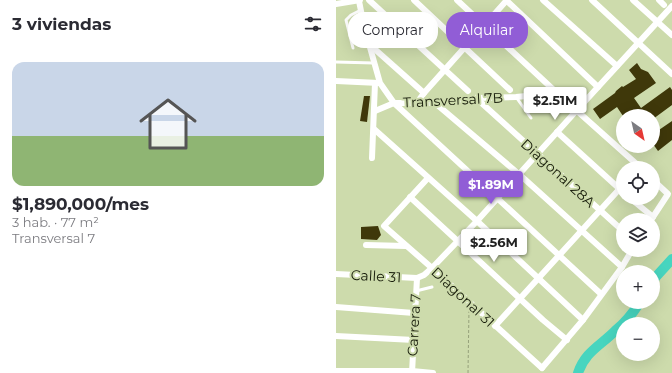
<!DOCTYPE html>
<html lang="es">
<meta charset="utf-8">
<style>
body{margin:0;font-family:Montserrat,sans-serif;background:#f2f2f3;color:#2b2b33;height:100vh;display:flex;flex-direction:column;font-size:15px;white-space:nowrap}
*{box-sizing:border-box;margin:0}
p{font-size:13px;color:#7c7c81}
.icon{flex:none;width:22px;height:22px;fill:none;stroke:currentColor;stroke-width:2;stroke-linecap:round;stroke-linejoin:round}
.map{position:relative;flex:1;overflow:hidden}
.sheet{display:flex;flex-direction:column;background:#fff;width:336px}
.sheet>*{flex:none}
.hud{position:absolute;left:12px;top:12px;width:264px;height:36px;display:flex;gap:8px}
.needle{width:26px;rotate:146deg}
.tools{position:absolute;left:280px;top:109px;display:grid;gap:8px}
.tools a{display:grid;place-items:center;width:44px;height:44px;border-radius:50%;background:#fff;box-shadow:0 4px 16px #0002;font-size:20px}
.price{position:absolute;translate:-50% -34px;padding:0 9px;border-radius:4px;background:#fff;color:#222;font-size:13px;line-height:26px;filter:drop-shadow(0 1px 2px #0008)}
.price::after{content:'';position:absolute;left:50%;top:24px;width:12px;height:9px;margin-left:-6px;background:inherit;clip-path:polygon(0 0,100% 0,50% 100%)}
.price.current{background:#915dd6;color:#fff}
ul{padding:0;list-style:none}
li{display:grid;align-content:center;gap:8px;height:212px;padding:0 12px}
li span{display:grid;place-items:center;height:124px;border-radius:12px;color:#555}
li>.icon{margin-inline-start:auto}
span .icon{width:72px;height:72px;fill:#fffc;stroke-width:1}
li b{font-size:17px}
h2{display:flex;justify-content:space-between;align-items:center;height:48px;padding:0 12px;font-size:17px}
.tag{padding:0 14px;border-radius:16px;background:#fff;box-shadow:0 4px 16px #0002;font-size:14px;line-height:36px}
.tag.current{background:#915dd6;color:#fff}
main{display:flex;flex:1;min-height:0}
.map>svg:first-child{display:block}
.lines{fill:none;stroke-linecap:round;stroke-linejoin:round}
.river{stroke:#47d5bf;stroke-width:10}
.building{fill:#3f380a}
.path{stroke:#96a17b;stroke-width:1;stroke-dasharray:3 2;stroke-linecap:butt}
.service{stroke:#fff;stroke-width:3}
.minor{stroke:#fff;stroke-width:6}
.labels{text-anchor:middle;stroke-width:4;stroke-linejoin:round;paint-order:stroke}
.street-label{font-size:14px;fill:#161b09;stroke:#cddbac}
</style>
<main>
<section class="sheet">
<h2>3 viviendas<svg class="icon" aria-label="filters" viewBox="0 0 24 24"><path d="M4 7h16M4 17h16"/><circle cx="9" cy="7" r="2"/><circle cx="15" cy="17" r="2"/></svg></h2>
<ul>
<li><span style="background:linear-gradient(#c9d6e8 60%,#8fb573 0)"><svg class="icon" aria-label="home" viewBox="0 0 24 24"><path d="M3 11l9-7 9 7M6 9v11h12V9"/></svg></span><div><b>$1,890,000/mes</b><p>3 hab. · 77 m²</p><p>Transversal 7</p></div></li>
</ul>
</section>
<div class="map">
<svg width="336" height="373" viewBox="0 0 336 373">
<rect width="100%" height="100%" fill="#cddbac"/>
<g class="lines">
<g class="river">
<path d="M317,280L336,259"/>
<path d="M242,373C249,352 264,346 279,331C289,323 297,313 304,302"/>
</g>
</g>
<g class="building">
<path d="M301,63L305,69L312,72L320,83L298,98L305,108L334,87L336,90V105L317,119V116H287L281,107L264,119L257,109L279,93L280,91L286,86L287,87L300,79L293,70Z"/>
<path d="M28,96H34L31,122L24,121Z"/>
<path d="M336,121V140L322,151L317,144V128L320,132Z"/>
<path d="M42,226L45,235L41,240L25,239V227Z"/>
</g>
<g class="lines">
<path class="path" d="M132,373L133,309"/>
<g class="service">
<path d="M17,48L10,20L15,15L25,10"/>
<path d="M0,62L38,63"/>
<path d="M180,97L195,118"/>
<path d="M80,291L96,287"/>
</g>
<g class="minor">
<path d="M33,0L132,91"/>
<path d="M78,0L174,90"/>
<path d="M121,0L221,93L305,168"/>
<path d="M170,0L262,87"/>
<path d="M207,0L281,66"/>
<path d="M256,0L336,74"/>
<path d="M297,0L336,35"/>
<path d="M323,0L328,5"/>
<path d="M23,1L28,26L44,83L58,103L265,294"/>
<path d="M0,4L24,0"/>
<path d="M33,44L88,93"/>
<path d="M0,81L43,83"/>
<path d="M140,98L287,231"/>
<path d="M99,103L184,175L286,267"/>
<path d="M80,104L88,93L171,0"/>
<path d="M39,111L58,103H99L140,98L180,97L221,93"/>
<path d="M38,129L141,221L247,320"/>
<path d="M221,132L287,192"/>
<path d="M36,158L39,83"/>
<path d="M92,178L48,226L96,268L206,368"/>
<path d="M74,197L207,320L231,340"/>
<path d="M294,198L317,217"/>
<path d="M315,220L332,194L317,180"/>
<path d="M30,245L70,246"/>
<path d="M0,274L81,278L88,275L96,268L141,221L241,110L336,6"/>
<path d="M0,307L78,313"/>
<path d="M159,326L287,185"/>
<path d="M0,336L78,340"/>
<path d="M206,368L247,320L286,267L296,250"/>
<path d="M0,371H76L97,373"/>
<path d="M76,373L81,278"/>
</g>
</g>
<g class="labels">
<g class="street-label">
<text transform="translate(117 100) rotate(-3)" y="5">Transversal 7B</text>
<text transform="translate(222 173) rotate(42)" y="5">Diagonal 28A</text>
<text transform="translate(40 276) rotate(3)" y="5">Calle 31</text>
<text transform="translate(127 297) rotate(43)" y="5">Diagonal 31</text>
<text transform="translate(78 325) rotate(-87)" y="5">Carrera 7</text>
</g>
</g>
</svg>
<div class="tools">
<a><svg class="needle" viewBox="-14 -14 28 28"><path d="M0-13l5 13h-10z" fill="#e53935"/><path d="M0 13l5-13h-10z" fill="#7c7c81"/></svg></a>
<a><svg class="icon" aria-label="locate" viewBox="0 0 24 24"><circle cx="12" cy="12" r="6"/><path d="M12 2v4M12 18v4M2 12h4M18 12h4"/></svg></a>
<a><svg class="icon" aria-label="layers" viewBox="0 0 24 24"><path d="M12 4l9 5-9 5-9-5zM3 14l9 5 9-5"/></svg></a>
<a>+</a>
<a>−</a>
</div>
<b class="price" style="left:219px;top:121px">$2.51M</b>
<b class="price current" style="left:155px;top:205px">$1.89M</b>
<b class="price" style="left:158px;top:263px">$2.56M</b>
<div class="hud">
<a class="tag">Comprar</a>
<a class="tag current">Alquilar</a>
</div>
</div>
</main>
